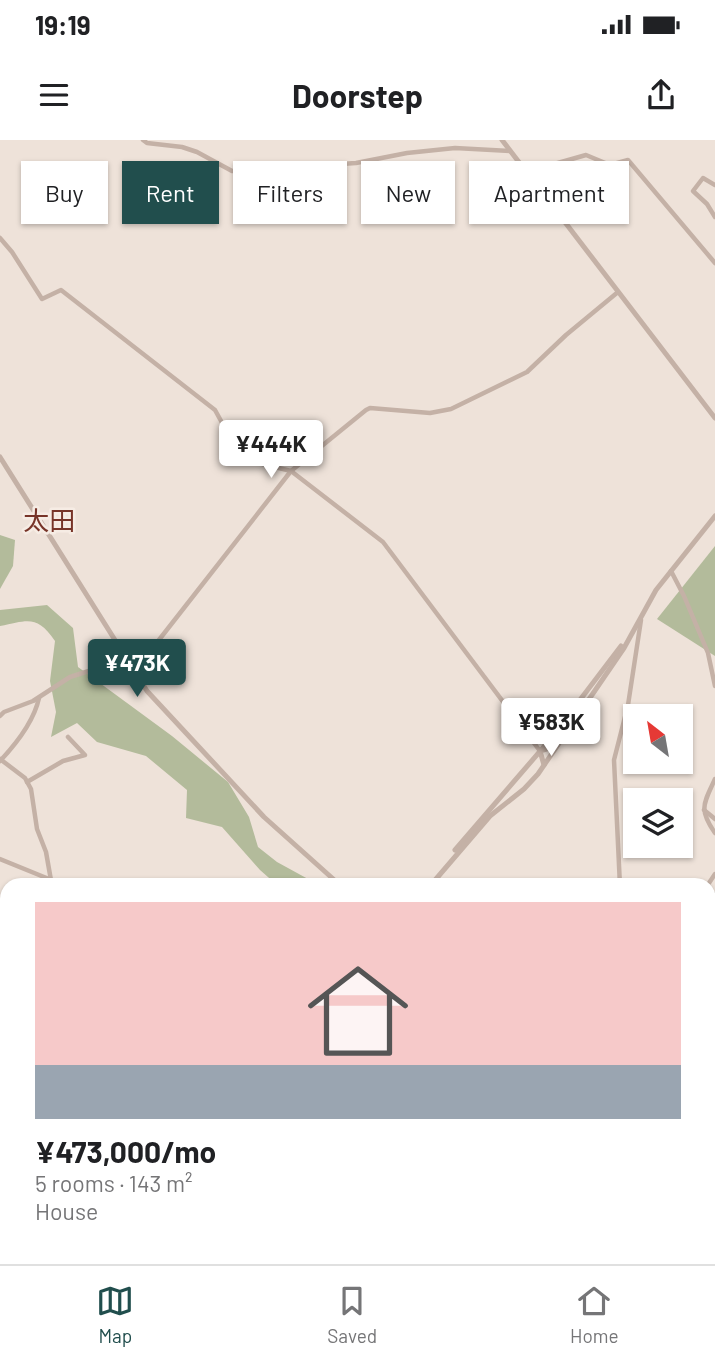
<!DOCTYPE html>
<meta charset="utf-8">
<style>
body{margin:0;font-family:Barlow,"Noto Sans JP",sans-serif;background:#f6f6f6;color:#202124;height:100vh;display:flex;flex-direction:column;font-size:26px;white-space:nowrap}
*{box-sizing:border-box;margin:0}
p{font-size:23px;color:#757577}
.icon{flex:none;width:38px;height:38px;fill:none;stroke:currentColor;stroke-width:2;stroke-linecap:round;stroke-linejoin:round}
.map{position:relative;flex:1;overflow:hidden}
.drawer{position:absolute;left:0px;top:738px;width:716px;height:387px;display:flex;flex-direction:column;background:#fff;border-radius:21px 21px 0 0;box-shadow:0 2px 5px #0004}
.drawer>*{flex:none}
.banner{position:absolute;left:21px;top:21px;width:674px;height:63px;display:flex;gap:14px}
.needle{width:46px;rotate:329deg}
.controls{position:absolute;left:623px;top:564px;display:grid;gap:14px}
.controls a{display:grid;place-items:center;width:70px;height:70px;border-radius:0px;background:#fff;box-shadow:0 2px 5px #0004;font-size:35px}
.price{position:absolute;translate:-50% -60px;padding:0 16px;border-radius:7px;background:#fff;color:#222;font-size:23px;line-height:46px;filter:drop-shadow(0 2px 4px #0008)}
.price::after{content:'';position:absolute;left:50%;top:42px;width:21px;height:16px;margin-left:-10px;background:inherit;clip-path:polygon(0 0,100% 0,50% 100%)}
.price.current{background:#214e4d;color:#fff}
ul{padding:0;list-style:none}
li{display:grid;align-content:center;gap:14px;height:371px;padding:0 35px}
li+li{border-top:2px solid #e0e0e0}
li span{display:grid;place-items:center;height:217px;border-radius:0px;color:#555}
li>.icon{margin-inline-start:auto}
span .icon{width:126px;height:126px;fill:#fffc;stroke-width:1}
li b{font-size:30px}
.chip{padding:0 24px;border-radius:0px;background:#fff;box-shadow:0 2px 5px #0004;font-size:24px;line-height:63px}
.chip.current{background:#214e4d;color:#fff}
.status{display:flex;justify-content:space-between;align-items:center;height:49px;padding:0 35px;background:#fff;direction:ltr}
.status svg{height:19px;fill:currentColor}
header{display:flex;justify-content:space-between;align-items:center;height:91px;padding:0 35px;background:#fff;font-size:32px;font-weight:700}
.tabs{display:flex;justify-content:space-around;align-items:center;height:98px;border-top:2px solid #e0e0e0;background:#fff;font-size:19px;color:#757577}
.tabs a{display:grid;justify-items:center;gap:4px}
.tabs .current{color:#214e4d}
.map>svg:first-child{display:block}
.green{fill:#b3bb9b}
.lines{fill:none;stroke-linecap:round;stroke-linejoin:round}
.minor{stroke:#c4b1a6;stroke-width:4.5}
.tertiary{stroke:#c4b1a6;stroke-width:5}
.motorway{stroke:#51423e;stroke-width:8}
.labels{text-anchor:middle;stroke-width:5;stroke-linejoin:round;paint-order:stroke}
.quarter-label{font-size:26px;fill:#773428;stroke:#f6ece4}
</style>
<div class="status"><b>19:19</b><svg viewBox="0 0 49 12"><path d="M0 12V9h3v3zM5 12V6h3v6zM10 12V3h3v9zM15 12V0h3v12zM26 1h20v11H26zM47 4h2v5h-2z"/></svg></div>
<header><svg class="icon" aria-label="menu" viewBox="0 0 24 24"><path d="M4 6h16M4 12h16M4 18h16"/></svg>Doorstep<svg class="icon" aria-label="share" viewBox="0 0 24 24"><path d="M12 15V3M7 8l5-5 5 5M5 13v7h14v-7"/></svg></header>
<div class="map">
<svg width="715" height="1124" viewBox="0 0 715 1124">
<rect width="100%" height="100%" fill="#eee2d9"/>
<g class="green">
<path d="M0,395L15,400L13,426L0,449Z"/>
<path d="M715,406V516L657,479Z"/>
<path d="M47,465L73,488L78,527L172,596L228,642L249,677L258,707L277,722L319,745H277L260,730L222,687L186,678L187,650L146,616L97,602L77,583L51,597L56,572L50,541L55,501C37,475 29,480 0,486V470Z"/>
<path d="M709,926L712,955L715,954V1060L709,1064Z"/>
<path d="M709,1068L715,1074V1124H709L703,1118H709Z"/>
<path d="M588,1118H652L651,1124H597Z"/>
</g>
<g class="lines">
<g class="minor">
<path d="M143,0L147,3L182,7L197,12L232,31L356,23L407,13L455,8L510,11"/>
<path d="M526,32L586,15L610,25L628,20L715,123"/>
<path d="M715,45L703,38L693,51L707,64L715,77"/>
<path d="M0,98L12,112L42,159L61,150L215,270L242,319L291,331L383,402L540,611"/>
<path d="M671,431L684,456L708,513L715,546"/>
<path d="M0,576L4,572L33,561L70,537L139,515L155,505L291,331L366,270L370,268L430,273L451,269L527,232L566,195L618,152"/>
<path d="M0,619L25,638L31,649L37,689L46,712L52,746"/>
<path d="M0,621C16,604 34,581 39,558"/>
<path d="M715,639C704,663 698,669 715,693"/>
<path d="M27,642L63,621L85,615L68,597"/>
<path d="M704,670L715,679"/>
<path d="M0,719L49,739"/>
<path d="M620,746L614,620L628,565L641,480"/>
<path d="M707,746L715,734"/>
<path d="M709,797L715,790"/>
<path d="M0,905L7,904"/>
<path d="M0,1048L7,1043"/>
<path d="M7,1049L3,1053L7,1058"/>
<path d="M0,1087L7,1081"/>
<path d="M0,1114L8,1124"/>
<path d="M81,1118V1124"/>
<path d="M94,1118L93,1120L99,1124"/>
<path d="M151,1118L156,1124"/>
<path d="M183,1118L187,1124"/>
<path d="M212,1118L217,1124"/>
<path d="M320,1118L325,1124"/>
<path d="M352,1118L357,1124"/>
<path d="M697,1118L702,1124"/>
<path d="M46,1124L52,1118"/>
<path d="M125,1124L128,1118"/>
<path d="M169,1124L176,1118"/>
<path d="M251,1124L258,1118"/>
<path d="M293,1124L300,1118"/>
<path d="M331,1124L337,1118"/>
<path d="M371,1124L377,1118"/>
<path d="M424,1124L429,1118"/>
</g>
<g class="tertiary">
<path d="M502,0L715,278"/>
<path d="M0,317L147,551L264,677L341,746"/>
<path d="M544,625L540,611L556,606"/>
<path d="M455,710L548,602L621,506"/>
<path d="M430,746L490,676L524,649L538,634L624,508L656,450L715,376"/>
<path d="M0,1124L7,1118"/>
</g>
<g class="motorway">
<path d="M709,764L715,756"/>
<path d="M709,780L715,772"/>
<path d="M392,1124L397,1118"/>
<path d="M406,1124L412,1118"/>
</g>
</g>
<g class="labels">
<g class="quarter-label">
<text x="49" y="390">太田</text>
</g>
</g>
</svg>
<div class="controls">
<a><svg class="needle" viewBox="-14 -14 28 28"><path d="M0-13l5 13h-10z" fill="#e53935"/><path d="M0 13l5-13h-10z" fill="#757577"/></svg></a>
<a><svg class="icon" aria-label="layers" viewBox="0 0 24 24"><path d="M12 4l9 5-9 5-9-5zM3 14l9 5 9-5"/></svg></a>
</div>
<b class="price" style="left:271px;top:340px">¥444K</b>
<b class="price current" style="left:137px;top:559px">¥473K</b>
<b class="price" style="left:551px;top:618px">¥583K</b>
<div class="banner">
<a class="chip">Buy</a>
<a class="chip current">Rent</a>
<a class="chip">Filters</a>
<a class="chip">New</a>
<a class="chip">Apartment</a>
</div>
<section class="drawer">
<ul>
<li><span style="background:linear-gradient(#f6c9c9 75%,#9aa5b1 0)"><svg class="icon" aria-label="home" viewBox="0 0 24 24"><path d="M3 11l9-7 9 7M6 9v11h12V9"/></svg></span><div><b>¥473,000/mo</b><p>5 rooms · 143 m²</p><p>House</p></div></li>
</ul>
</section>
</div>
<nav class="tabs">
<a class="current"><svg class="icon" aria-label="map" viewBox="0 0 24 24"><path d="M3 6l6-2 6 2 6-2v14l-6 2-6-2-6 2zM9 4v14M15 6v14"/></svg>Map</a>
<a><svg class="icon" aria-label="saved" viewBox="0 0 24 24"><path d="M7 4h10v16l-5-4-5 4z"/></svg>Saved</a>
<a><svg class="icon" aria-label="home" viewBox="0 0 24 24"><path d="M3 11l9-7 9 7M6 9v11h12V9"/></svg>Home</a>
</nav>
